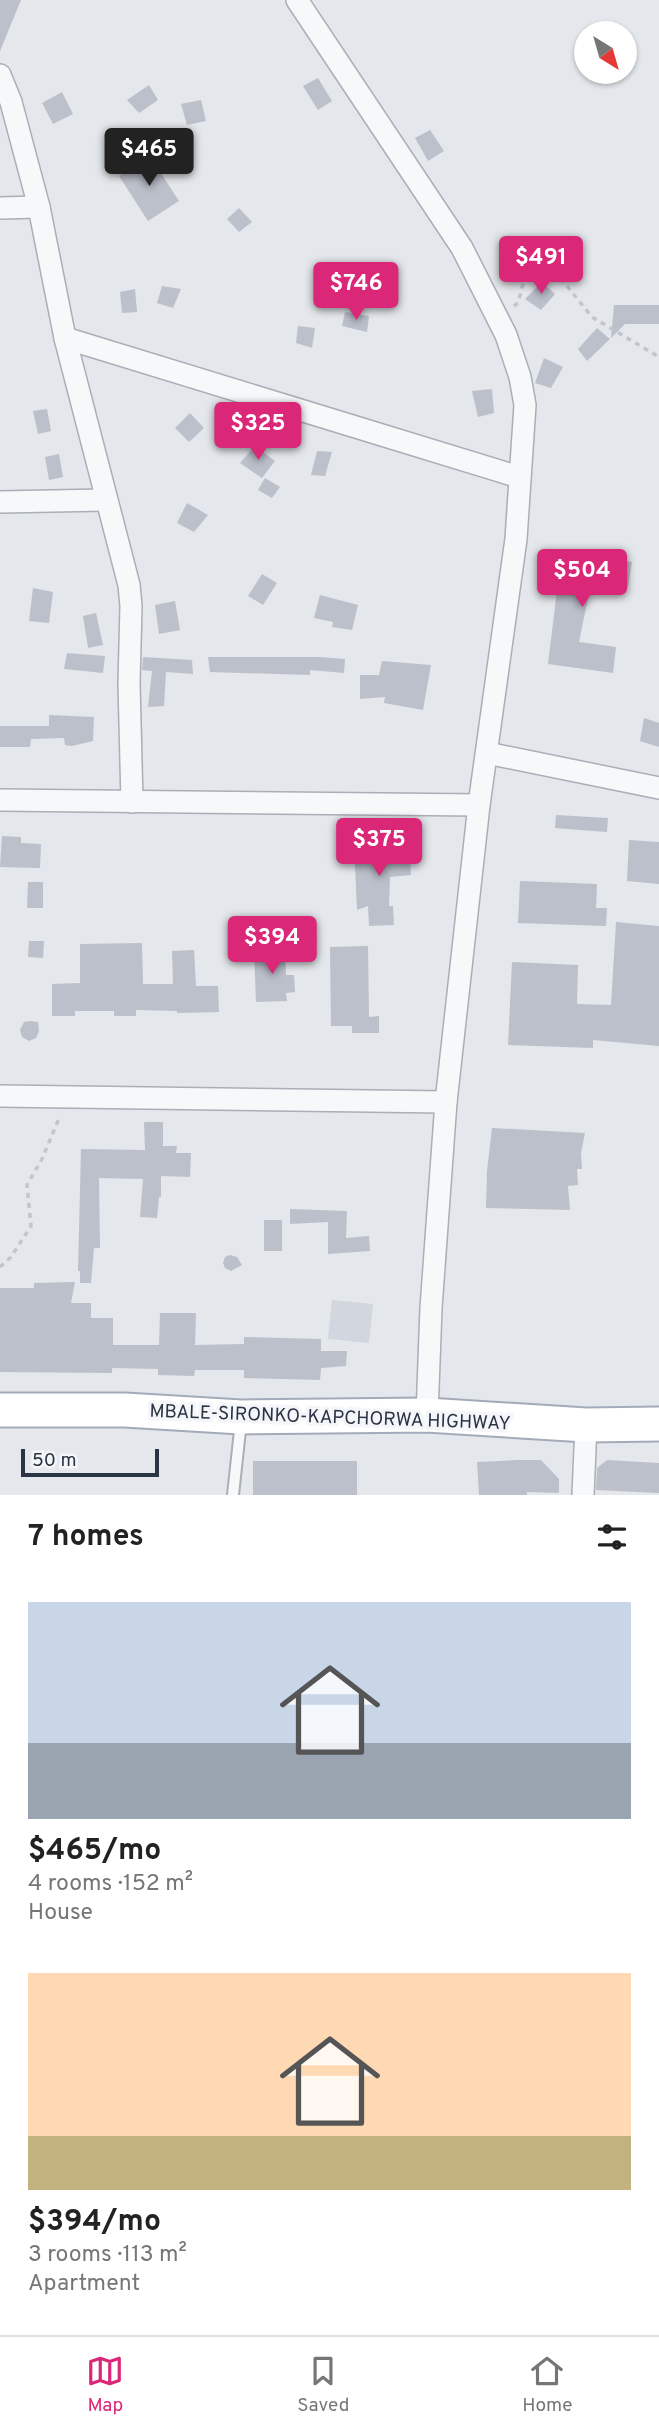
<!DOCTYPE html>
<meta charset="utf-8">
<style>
body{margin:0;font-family:Overpass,sans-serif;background:#f2f2f2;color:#222;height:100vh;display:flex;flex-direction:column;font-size:26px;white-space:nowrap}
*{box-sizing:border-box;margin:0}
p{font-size:23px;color:#767676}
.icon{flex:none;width:38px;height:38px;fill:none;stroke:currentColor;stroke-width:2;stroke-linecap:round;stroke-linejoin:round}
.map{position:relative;height:1495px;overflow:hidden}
.drawer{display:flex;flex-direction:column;background:#fff;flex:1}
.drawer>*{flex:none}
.needle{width:46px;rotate:143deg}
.buttons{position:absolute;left:574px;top:21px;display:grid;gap:14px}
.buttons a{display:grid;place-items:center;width:63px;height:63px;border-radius:50%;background:#fff;box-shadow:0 2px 5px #0004;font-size:35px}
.scale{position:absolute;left:21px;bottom:18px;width:138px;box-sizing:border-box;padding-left:7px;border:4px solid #2b3445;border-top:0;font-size:19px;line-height:24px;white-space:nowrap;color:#2b3445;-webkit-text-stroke:5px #f4f6f9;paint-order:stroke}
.price{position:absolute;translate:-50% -60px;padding:0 16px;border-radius:7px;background:#db2777;color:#fff;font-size:23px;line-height:46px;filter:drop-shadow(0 2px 4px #0008)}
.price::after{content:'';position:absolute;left:50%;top:42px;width:21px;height:16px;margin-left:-10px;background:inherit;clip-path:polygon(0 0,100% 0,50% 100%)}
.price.active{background:#222;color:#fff}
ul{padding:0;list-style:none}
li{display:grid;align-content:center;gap:14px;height:371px;padding:0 28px}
li span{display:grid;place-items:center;height:217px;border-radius:0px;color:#555}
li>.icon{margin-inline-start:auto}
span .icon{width:126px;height:126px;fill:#fffc;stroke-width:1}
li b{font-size:30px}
h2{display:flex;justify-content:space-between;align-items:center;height:84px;padding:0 28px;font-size:30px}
.dock{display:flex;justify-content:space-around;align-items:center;height:98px;border-top:2px solid #e0e0e0;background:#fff;font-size:19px;color:#767676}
.dock a{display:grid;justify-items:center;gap:4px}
.dock .active{color:#db2777}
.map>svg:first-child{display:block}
.built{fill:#d2d6de}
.building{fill:#bbc0ca}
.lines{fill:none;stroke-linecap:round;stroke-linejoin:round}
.lane-casing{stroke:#a9aeb7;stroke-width:14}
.street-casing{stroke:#a9aeb7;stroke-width:24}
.primary-casing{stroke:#a3abb8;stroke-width:37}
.path{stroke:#c2c5cb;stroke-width:3.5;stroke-dasharray:5 5;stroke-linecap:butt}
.lane{stroke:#f7f8fa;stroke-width:10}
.street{stroke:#f7f8fa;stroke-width:21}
.primary{stroke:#fff;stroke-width:33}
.labels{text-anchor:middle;stroke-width:7;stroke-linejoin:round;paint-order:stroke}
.street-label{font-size:19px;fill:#2b3445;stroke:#f4f6f9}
</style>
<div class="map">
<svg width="659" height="1495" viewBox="0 0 659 1495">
<rect width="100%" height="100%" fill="#e4e7ec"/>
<path class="built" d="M332,1300L373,1304L369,1343L328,1339Z"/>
<g class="building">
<path d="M0,0H21L0,51Z"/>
<path d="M318,78L332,101L318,110L303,86Z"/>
<path d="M149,85L158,100L139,113L127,100Z"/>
<path d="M62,92L73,114L53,124L42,103Z"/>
<path d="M201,100L206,121L187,125L181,104Z"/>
<path d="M430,130L444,151L428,161L415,138Z"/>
<path d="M149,155L179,201L148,221L119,176Z"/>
<path d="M239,208L252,222L239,232L227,219Z"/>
<path d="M542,282L555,294L541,310L525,299Z"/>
<path d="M162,286L181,289L173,308L157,303Z"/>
<path d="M135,289L137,312L122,313L120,292Z"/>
<path d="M614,305H659V324H625L611,338Z"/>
<path d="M345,312L369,316L367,332L342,326Z"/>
<path d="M298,326L315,328L312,348L296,343Z"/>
<path d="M597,328L610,339L587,361L578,349Z"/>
<path d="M544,358L563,367L551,388L535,383Z"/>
<path d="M492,389L494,413L478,417L472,391Z"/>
<path d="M47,409L51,431L38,434L33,411Z"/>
<path d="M190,413L204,428L189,442L175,428Z"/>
<path d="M255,446L275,461L262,478L240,463Z"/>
<path d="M317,451L332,452L325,476L311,475Z"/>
<path d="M59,454L63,477L49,480L45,457Z"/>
<path d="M265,478L280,487L272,498L258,490Z"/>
<path d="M187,503L208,515L194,532L177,523Z"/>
<path d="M562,549L632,562L628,587L591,583L579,642L616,647L613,673L548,664Z"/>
<path d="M262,574L277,583L263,605L248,596Z"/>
<path d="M33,588L53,592L49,623L29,621Z"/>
<path d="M320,595L358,605L352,630L332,627L333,622L314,618Z"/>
<path d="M175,601L180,630L159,634L155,605Z"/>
<path d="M96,613L103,645L88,648L83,616Z"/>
<path d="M67,653L105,656L103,673L64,669Z"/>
<path d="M143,657L192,660L193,674L166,672L164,706L148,707L152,671L142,670Z"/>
<path d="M208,657H320L345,659L344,673L310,670V675L210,672Z"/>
<path d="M382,661L431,665L423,710L384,703L385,697L360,699V675H379Z"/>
<path d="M49,715L94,717L93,741L72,746L65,745L64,738L31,739L30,747H0V726H49Z"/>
<path d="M644,718L659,723V747L640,741Z"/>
<path d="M556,815L608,818L607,832L555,828Z"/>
<path d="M2,836L21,837V843L41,844L40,868L0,867Z"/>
<path d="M629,840L659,842V884L627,881Z"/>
<path d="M401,842V852L410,854L411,875L390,877L389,906H393L394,925L369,926L368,906L357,910L354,844Z"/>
<path d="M520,881L597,884L596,908H607L606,926L518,923Z"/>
<path d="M28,882H43V908H27Z"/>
<path d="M616,922L659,926V1046L593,1040V1048L508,1045L512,962L578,965L577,1004L611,1005Z"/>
<path d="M29,941H44L43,958L28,957Z"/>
<path d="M142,943L143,984H173L172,951L194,950L196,986H218L219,1012L177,1013V1011L136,1010V1016H114V1011H75V1016H52V984L80,983V944Z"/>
<path d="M368,946L369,1017L379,1016V1033H352V1026H331L330,947Z"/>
<path d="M285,949L286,975H294L295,992L286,993L287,1001L256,1002L254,950Z"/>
<path d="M30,1021L38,1022L39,1031L36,1038L29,1041L22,1037L20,1030L24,1022Z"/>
<path d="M144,1122H163V1146H177L176,1153H191L190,1177L161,1176V1197H159L157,1218L140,1217L143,1179L99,1178L100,1248H94L91,1283H80V1271H78L81,1149L145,1150Z"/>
<path d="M492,1128L585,1133L581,1153L582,1169H577L578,1185L568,1186L570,1210L486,1208L487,1171Z"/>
<path d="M290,1209L347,1211L346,1238L369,1236L370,1251L328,1254V1222L290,1224Z"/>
<rect x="264" y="1220" width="18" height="31"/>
<path d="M230,1255L237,1257L242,1265L231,1271L225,1268L223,1263L225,1257Z"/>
<path d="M75,1282L71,1303H91V1318H113V1345H159L160,1313H196L195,1345L244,1344V1337L321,1339V1351H347L346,1366L321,1368L320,1380L244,1378V1370H195L194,1376L158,1375V1369L112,1368V1373L0,1372V1288H34V1283Z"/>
<path d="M518,1460H541L559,1479V1493L527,1492V1495H479L477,1462Z"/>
<path d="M607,1460L659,1463V1493L596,1490L597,1468Z"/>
<rect x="253" y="1461" width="104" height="34"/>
</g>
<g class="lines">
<g class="lane-casing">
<path id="lane" d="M233,1495L241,1421"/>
</g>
<g class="street-casing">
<g id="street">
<path d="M297,0L462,248L506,335L520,377L525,405L516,539L479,805L446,1102L431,1308L427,1415"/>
<path d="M0,75L11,102L39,207L65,338L129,585L131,606L129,683L132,802"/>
<path d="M0,208L39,207"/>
<path d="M65,338L519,477"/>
<path d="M0,502L105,500"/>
<path d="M487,753L659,788"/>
<path d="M0,800L479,805"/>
<path d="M0,1096L446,1102"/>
<path d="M583,1495L586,1425"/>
</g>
</g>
<g class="primary-casing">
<path id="primary" d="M0,1410H125L241,1417L427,1415L586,1425L659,1424"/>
</g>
<g class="path">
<path d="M514,306L518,303L533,244L592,317L659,357"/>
<path d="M0,1267L11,1257L31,1226L27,1185L42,1159L60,1116"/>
</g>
<use href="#lane" class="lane"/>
<use href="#street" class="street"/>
<use href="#primary" class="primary"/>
</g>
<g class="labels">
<g class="street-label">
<text transform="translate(330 1416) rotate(2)" y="7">MBALE-SIRONKO-KAPCHORWA HIGHWAY</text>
</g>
</g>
</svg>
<div class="buttons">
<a><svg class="needle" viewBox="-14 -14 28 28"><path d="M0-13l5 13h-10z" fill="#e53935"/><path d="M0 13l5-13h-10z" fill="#767676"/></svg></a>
</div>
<div class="scale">50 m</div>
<b class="price active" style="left:149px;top:188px">$465</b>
<b class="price" style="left:541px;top:296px">$491</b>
<b class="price" style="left:356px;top:322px">$746</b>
<b class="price" style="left:258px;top:462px">$325</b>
<b class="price" style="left:582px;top:609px">$504</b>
<b class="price" style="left:379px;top:878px">$375</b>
<b class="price" style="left:272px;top:976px">$394</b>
</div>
<section class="drawer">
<h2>7 homes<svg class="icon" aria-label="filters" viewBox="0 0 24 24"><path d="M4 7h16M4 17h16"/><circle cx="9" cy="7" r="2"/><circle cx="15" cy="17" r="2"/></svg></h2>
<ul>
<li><span style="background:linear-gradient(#c9d6e8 65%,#9aa5b1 0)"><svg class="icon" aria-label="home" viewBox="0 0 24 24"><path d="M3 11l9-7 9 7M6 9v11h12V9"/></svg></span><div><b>$465/mo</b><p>4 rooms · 152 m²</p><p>House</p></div></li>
<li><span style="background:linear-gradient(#ffd9b3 75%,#c2b280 0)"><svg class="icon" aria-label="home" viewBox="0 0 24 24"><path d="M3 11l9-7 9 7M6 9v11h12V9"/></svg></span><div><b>$394/mo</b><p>3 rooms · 113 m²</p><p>Apartment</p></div></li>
</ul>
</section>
<nav class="dock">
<a class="active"><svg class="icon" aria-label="map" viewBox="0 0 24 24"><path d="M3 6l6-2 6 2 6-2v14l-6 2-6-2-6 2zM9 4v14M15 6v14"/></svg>Map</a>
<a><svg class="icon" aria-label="saved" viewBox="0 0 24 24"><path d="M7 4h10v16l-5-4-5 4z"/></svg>Saved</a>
<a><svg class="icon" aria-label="home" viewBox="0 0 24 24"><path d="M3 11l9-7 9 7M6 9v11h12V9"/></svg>Home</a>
</nav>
